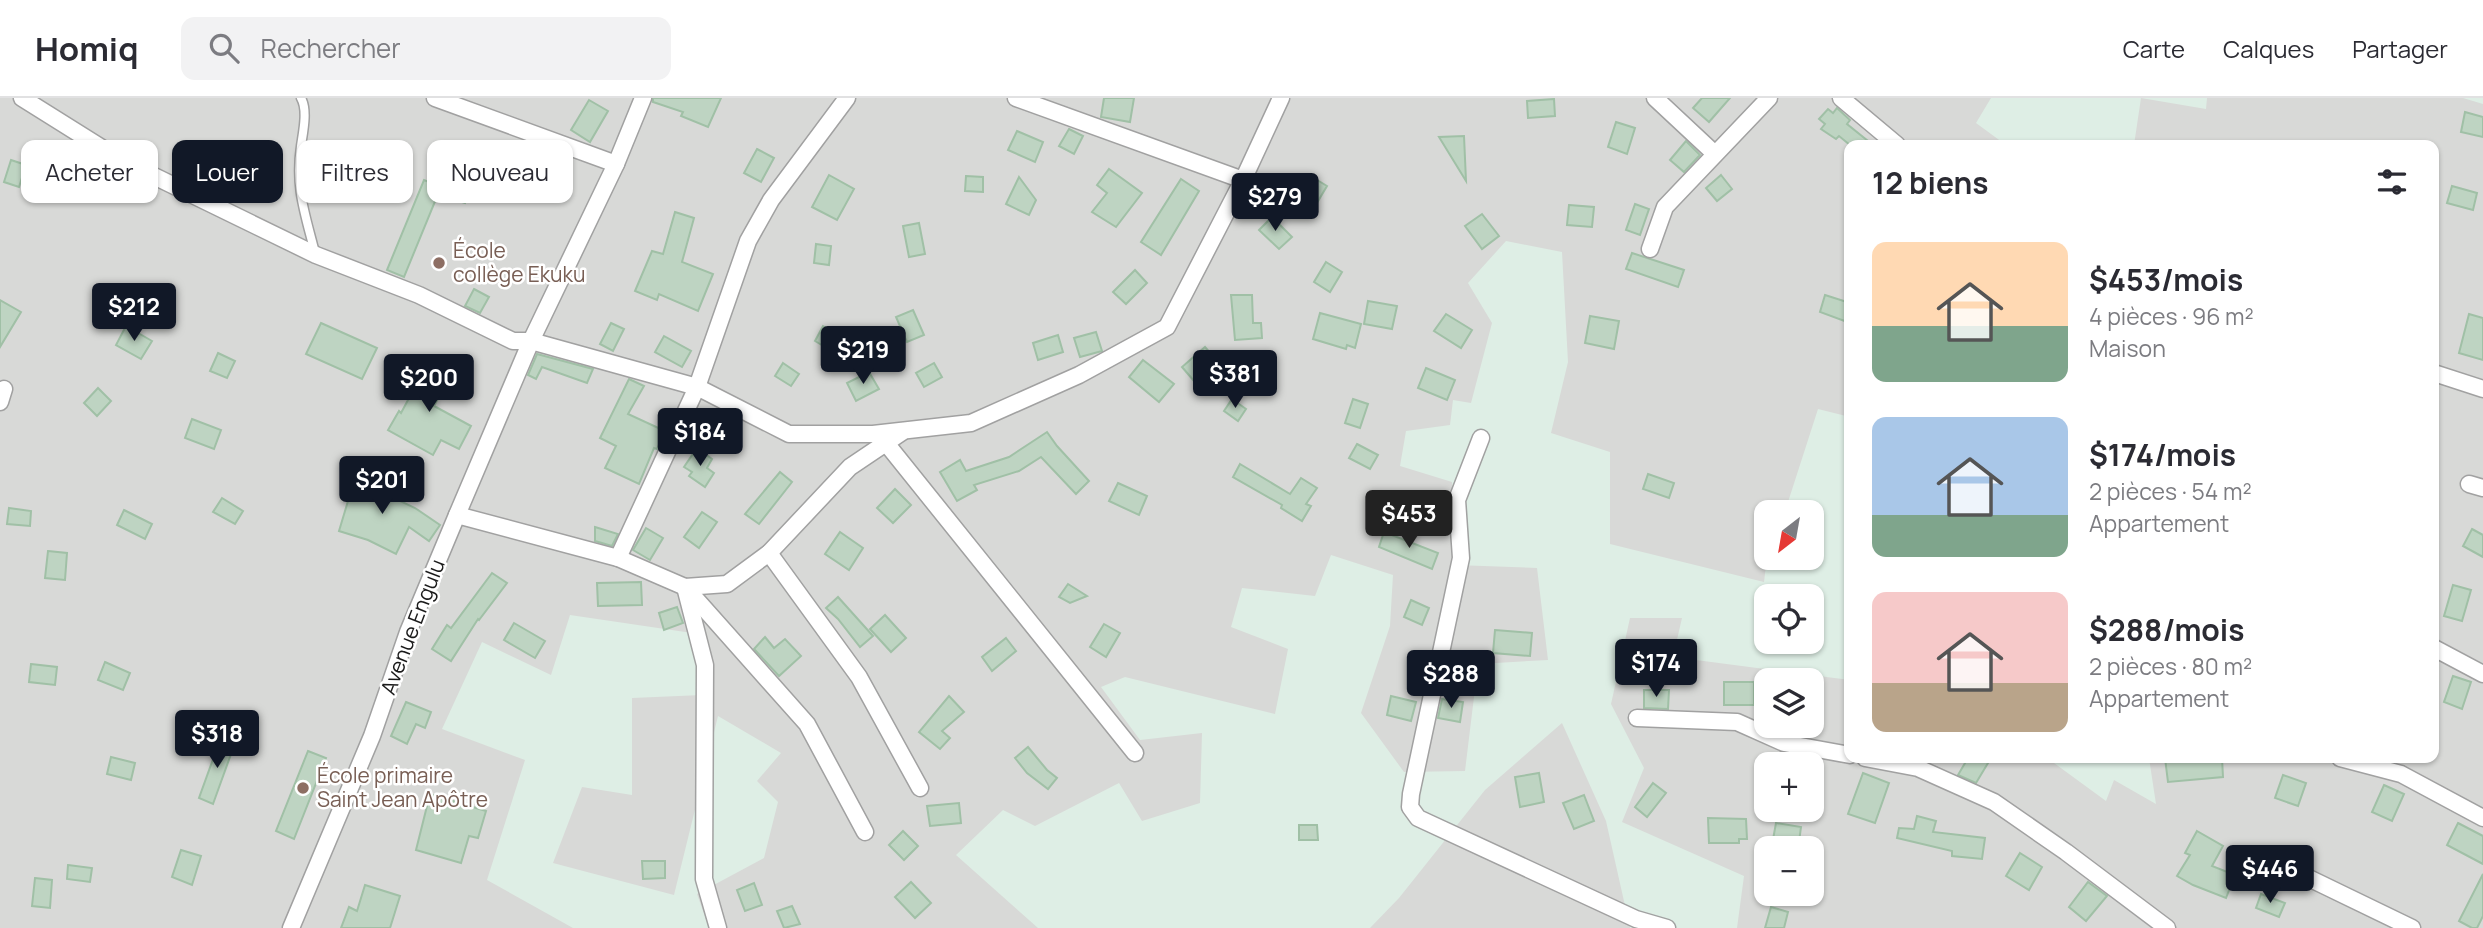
<!DOCTYPE html>
<html lang="fr">
<meta charset="utf-8">
<style>
body{margin:0;font-family:Manrope,sans-serif;background:#f2f2f3;color:#2b2b33;height:100vh;display:flex;flex-direction:column;font-size:26px;white-space:nowrap}
*{box-sizing:border-box;margin:0}
p{font-size:23px;color:#7c7c81}
.icon{flex:none;width:38px;height:38px;fill:none;stroke:currentColor;stroke-width:2;stroke-linecap:round;stroke-linejoin:round}
.map{position:relative;flex:1;overflow:hidden}
.panel{position:absolute;left:1844px;top:42px;width:595px;height:623px;display:flex;flex-direction:column;background:#fff;border-radius:14px;box-shadow:0 2px 5px #0004}
.panel>*{flex:none}
.banner{position:absolute;left:21px;top:42px;width:665px;height:63px;display:flex;gap:14px}
.needle{width:46px;rotate:211deg}
.controls{position:absolute;left:1754px;top:402px;display:grid;gap:14px}
.controls a{display:grid;place-items:center;width:70px;height:70px;border-radius:14px;background:#fff;box-shadow:0 2px 5px #0004;font-size:35px}
.price{position:absolute;translate:-50% -60px;padding:0 16px;border-radius:7px;background:#111827;color:#fff;font-size:23px;line-height:46px;filter:drop-shadow(0 2px 4px #0008)}
.price::after{content:'';position:absolute;left:50%;top:42px;width:21px;height:16px;margin-left:-10px;background:inherit;clip-path:polygon(0 0,100% 0,50% 100%)}
.price.current{background:#222;color:#fff}
ul{padding:0;list-style:none}
li{display:flex;align-items:center;gap:21px;height:175px;padding:0 28px}
li span{display:grid;place-items:center;flex:none;width:196px;height:140px;border-radius:14px;color:#555}
li>.icon{margin-inline-start:auto}
span .icon{width:84px;height:84px;fill:#fffc;stroke-width:1}
li b{font-size:30px}
h2{display:flex;justify-content:space-between;align-items:center;height:84px;padding:0 28px;font-size:30px}
.tag{padding:0 24px;border-radius:14px;background:#fff;box-shadow:0 2px 5px #0004;font-size:24px;line-height:63px}
.tag.current{background:#111827;color:#fff}
header{display:flex;align-items:center;gap:42px;box-sizing:border-box;height:98px;padding:0 35px;background:#fff;border-bottom:2px solid #e1e1e2}
header strong{font-size:33px}
nav{display:flex;gap:38px;margin-inline-start:auto;font-size:24px}
.search{width:490px;height:63px;background:#f2f2f3;display:flex;align-items:center;gap:18px;box-sizing:border-box;padding:0 24px;border-radius:14px;color:#7c7c81;font-size:26px}
.map>svg:first-child{display:block}
.residential{fill:#d8d9d7;fill-rule:evenodd}
.building{fill:#bed4c2;stroke:#a0c0a6;stroke-width:2}
.lines{fill:none;stroke-linecap:round;stroke-linejoin:round}
.lane-casing{stroke:#a1a1a1;stroke-width:11}
.street-casing{stroke:#a1a1a1;stroke-width:19}
.lane{stroke:#fff;stroke-width:8}
.street{stroke:#fff;stroke-width:16}
.education-dot{fill:#8d6e63;stroke:#fff;stroke-width:2.5}
.labels{text-anchor:middle;stroke-width:5;stroke-linejoin:round;paint-order:stroke}
.education-label{font-size:21px;fill:#785e54;stroke:#fff;text-anchor:start}
.street-label{font-size:21px;fill:#1a1a1a;stroke:#fff}
</style>
<header>
<strong>Homiq</strong>
<div class="search"><svg class="icon" aria-label="search" viewBox="0 0 24 24"><circle cx="10" cy="10" r="6"/><path d="M15 15l6 6"/></svg>Rechercher</div>
<nav><a>Carte</a><a>Calques</a><a>Partager</a></nav>
</header>
<div class="map">
<svg width="2483" height="830" viewBox="0 0 2483 830">
<rect width="100%" height="100%" fill="#deeee5"/>
<g class="residential">
<path d="M0,0H1991L1976,25L2006,47H1850V319L1818,311L1788,404L1772,406L1771,415H1766L1767,460L1764,484L1610,446V354L1551,335L1568,264L1562,154L1506,143L1468,185L1492,225L1471,305L1453,302L1450,327L1406,333L1400,368L1452,384L1455,467L1537,470L1548,562L1478,566L1465,673L1404,674L1361,615L1390,528L1393,477L1331,457L1315,498L1242,490L1231,529L1288,551L1275,616L1125,579L1101,589L1140,642L1202,635L1200,705L1142,723L1119,685L1035,728L1003,712L956,757L1038,830H709L697,796L764,760L778,704L757,683L781,655L718,618L674,797L553,765L582,689L632,697V600L702,597L692,535L570,517L551,577L482,544L442,631L525,662L487,782L573,830H0Z"/>
<path d="M2141,0L2206,11L2207,0H2463L2483,6V830H1737L1744,778L1622,724L1644,670L1611,606L1630,520H1682L1673,559L1850,582V660H2044L2054,665L2106,703L2114,682L2156,706L2149,660H2434V47H2134ZM1766,583H1811V628H1766ZM1766,667H1811V712H1766ZM1766,751H1811V796H1766Z"/>
<path d="M1562,625L1606,723L1630,830H1370L1399,800L1485,692Z"/>
</g>
<g class="building">
<path d="M653,0H721L708,29L681,18L683,14L653,4Z"/>
<path d="M1104,0H1134L1130,24L1101,19Z"/>
<path d="M1702,0H1730L1709,24L1693,10Z"/>
<path d="M1554,1L1555,18L1528,20L1527,3Z"/>
<path d="M589,2L608,13L590,44L571,32Z"/>
<path d="M1837,10L1850,22L1847,26L1873,47H1850L1839,38L1836,41L1821,31L1825,26L1819,21L1828,11L1833,15Z"/>
<path d="M2465,14L2483,19V39L2461,34Z"/>
<path d="M1616,24L1635,30L1627,56L1608,49Z"/>
<path d="M1069,31L1083,38L1074,56L1059,48Z"/>
<path d="M1017,33L1043,44L1035,64L1008,52Z"/>
<path d="M1464,38L1466,83L1439,39Z"/>
<path d="M1686,43L1700,57L1684,74L1670,62Z"/>
<path d="M757,51L774,60L761,84L744,75Z"/>
<path d="M451,53L482,70L465,105L438,96L404,179L387,172L424,82L434,86Z"/>
<path d="M556,57L571,64L559,92L544,86Z"/>
<path d="M11,62L26,67L19,89L4,84Z"/>
<path d="M1109,71L1142,95L1116,129L1092,114L1107,95L1097,87Z"/>
<path d="M829,77L854,91L837,122L812,109Z"/>
<path d="M1309,77L1327,88L1311,115L1294,105Z"/>
<path d="M1721,77L1732,91L1717,103L1706,90Z"/>
<path d="M966,78L983,79V94L965,93Z"/>
<path d="M1019,79L1036,102L1029,117L1006,106Z"/>
<path d="M1181,81L1199,93L1161,157L1141,144Z"/>
<path d="M2452,88L2477,95L2473,112L2447,105Z"/>
<path d="M1635,106L1649,111L1640,137L1626,132Z"/>
<path d="M1569,107L1594,109L1592,129L1567,127Z"/>
<path d="M675,114L694,120L682,164L713,176L698,213L659,196L657,202L635,193L652,153L663,156Z"/>
<path d="M1482,116L1499,138L1482,151L1465,128Z"/>
<path d="M1272,119L1292,139L1279,151L1259,132Z"/>
<path d="M919,125L925,156L909,159L903,128Z"/>
<path d="M816,146L831,148L829,167L814,165Z"/>
<path d="M1632,155L1684,172L1678,189L1626,171Z"/>
<path d="M1326,164L1342,174L1330,194L1314,184Z"/>
<path d="M1135,172L1147,185L1126,206L1113,194Z"/>
<path d="M474,191L489,199L480,215L465,208Z"/>
<path d="M1231,197H1252L1253,225H1261L1262,240L1235,242Z"/>
<path d="M1825,197L1850,205V225L1820,214Z"/>
<path d="M0,202L21,214L0,249Z"/>
<path d="M1368,203L1397,208L1392,231L1364,226Z"/>
<path d="M913,212L924,237L907,244L896,219Z"/>
<path d="M1320,215L1361,226L1355,250L1347,247L1346,251L1313,241Z"/>
<path d="M1446,216L1472,232L1461,250L1434,233Z"/>
<path d="M2469,216L2483,220V262L2459,255Z"/>
<path d="M1590,218L1619,223L1614,251L1585,245Z"/>
<path d="M321,225L377,250L362,281L306,256Z"/>
<path d="M611,225L624,231L613,253L600,246Z"/>
<path d="M126,228L152,243L141,261L116,247Z"/>
<path d="M823,228L839,237L830,252L815,243Z"/>
<path d="M1096,234L1102,253L1080,259L1074,240Z"/>
<path d="M1058,237L1063,254L1038,262L1033,245Z"/>
<path d="M664,238L691,253L682,269L655,254Z"/>
<path d="M1205,249L1217,263L1194,283L1182,269Z"/>
<path d="M218,255L235,263L227,280L210,273Z"/>
<path d="M537,256L593,271L587,285L542,269L536,281L528,277Z"/>
<path d="M430,261L453,273L434,308L471,328L459,351L441,342L433,357L388,332L399,313L401,315Z"/>
<path d="M1143,262L1174,286L1159,304L1129,279Z"/>
<path d="M783,265L799,276L791,288L775,278Z"/>
<path d="M934,265L942,279L924,289L916,275Z"/>
<path d="M1426,270L1455,282L1447,302L1418,290Z"/>
<path d="M869,274L879,291L856,303L847,285Z"/>
<path d="M629,281L644,288L628,316L665,333L657,351L654,350L639,386L605,370L616,348L600,340Z"/>
<path d="M98,290L111,303L97,318L84,305Z"/>
<path d="M1232,301L1246,311L1238,323L1224,313Z"/>
<path d="M1353,301L1368,306L1360,330L1345,325Z"/>
<path d="M192,321L221,332L214,351L185,340Z"/>
<path d="M1047,334L1057,348L1089,383L1076,396L1041,359L1019,373L974,387L977,392L957,403L940,374L960,362L966,373L1009,359Z"/>
<path d="M1357,346L1378,357L1370,371L1349,360Z"/>
<path d="M697,350L712,361L707,370L714,375L705,389L689,378L692,374L684,369Z"/>
<path d="M1240,366L1290,396L1301,380L1317,390L1306,406L1311,408L1302,423L1281,410L1282,407L1233,379Z"/>
<path d="M361,373L378,381L373,390L415,410L440,427L429,443L409,429L396,456L368,442L339,433L351,393Z"/>
<path d="M780,374L792,384L759,426L745,416Z"/>
<path d="M1648,376L1674,385L1669,400L1643,391Z"/>
<path d="M1118,385L1147,398L1139,417L1109,403Z"/>
<path d="M895,391L911,407L893,425L877,410Z"/>
<path d="M222,400L243,413L235,426L213,414Z"/>
<path d="M9,410L31,413L30,428L7,426Z"/>
<path d="M124,412L152,426L145,441L117,427Z"/>
<path d="M702,414L717,424L699,450L684,439Z"/>
<path d="M595,429L618,436L612,448L595,443Z"/>
<path d="M646,430L663,440L650,462L633,452Z"/>
<path d="M2472,431L2483,437V459L2463,448Z"/>
<path d="M840,434L863,450L849,472L825,456Z"/>
<path d="M1384,434L1438,455L1432,471L1379,449Z"/>
<path d="M48,453L67,455L65,482L45,480Z"/>
<path d="M492,475L507,485L479,522L478,521L451,563L432,551L447,527L451,530Z"/>
<path d="M641,484L642,507L598,508L597,485Z"/>
<path d="M1068,486L1087,498L1070,505L1059,499Z"/>
<path d="M2453,487L2471,492L2462,523L2444,518Z"/>
<path d="M838,499L873,538L860,549L838,521L826,510Z"/>
<path d="M1411,502L1429,510L1422,527L1404,519Z"/>
<path d="M677,509L683,525L664,532L659,515Z"/>
<path d="M885,517L906,540L891,554L870,531Z"/>
<path d="M514,525L545,543L535,560L504,542Z"/>
<path d="M1104,526L1120,535L1106,559L1090,549Z"/>
<path d="M1495,532L1532,535L1530,558L1493,555Z"/>
<path d="M765,539L774,550L785,541L801,558L779,578L754,551Z"/>
<path d="M1006,540L1016,553L992,573L982,559Z"/>
<path d="M105,564L130,575L123,592L98,582Z"/>
<path d="M31,566L57,569L55,587L29,584Z"/>
<path d="M2453,578L2471,584L2462,611L2444,604Z"/>
<rect x="1724" y="584" width="30" height="23"/>
<path d="M1644,592H1669L1668,611L1644,610Z"/>
<path d="M949,598L964,614L942,633L950,640L940,651L919,634Z"/>
<path d="M1391,598L1416,604L1411,623L1387,617Z"/>
<path d="M1442,601L1463,604L1460,624L1438,620Z"/>
<path d="M406,604L431,614L425,630L416,626L407,646L391,638Z"/>
<path d="M221,639L235,645L213,706L199,700Z"/>
<path d="M1028,649L1047,672L1057,680L1048,691L1027,675L1015,660Z"/>
<path d="M308,653L326,660L294,741L276,733Z"/>
<path d="M111,659L135,665L131,682L107,676Z"/>
<path d="M1968,660H1991L1976,685L1958,677Z"/>
<path d="M2165,660H2222L2223,679L2168,684Z"/>
<path d="M1539,675L1544,704L1520,709L1515,679Z"/>
<path d="M1863,675L1889,685L1875,725L1848,716Z"/>
<path d="M2283,677L2306,685L2298,708L2275,700Z"/>
<path d="M1653,685L1666,695L1647,719L1635,709Z"/>
<path d="M2384,687L2404,696L2392,723L2372,714Z"/>
<path d="M430,696L486,713L478,740L469,738L461,765L416,752Z"/>
<path d="M1584,697L1594,723L1574,731L1563,705Z"/>
<path d="M959,705L961,725L930,728L927,708Z"/>
<path d="M1917,718L1936,723L1933,734L1985,740L1982,761L1952,758V753L1897,740L1899,730L1914,731Z"/>
<path d="M1708,720L1746,721L1747,741H1739V745H1709Z"/>
<path d="M1776,725L1801,729L1798,751H1779L1780,749L1772,747Z"/>
<path d="M2458,725L2483,738V766L2447,747Z"/>
<path d="M1299,727H1317L1318,742H1299Z"/>
<path d="M903,733L918,748L904,762L889,747Z"/>
<path d="M2197,733L2223,748L2212,768L2235,777L2226,800L2193,787L2177,778L2190,757L2185,755Z"/>
<path d="M181,752L201,758L192,787L172,779Z"/>
<path d="M2020,755L2042,769L2029,792L2006,778Z"/>
<path d="M642,763H665V780L643,781Z"/>
<path d="M68,767L92,770L90,784L67,781Z"/>
<path d="M2483,776V818L2477,830H2472L2459,823Z"/>
<path d="M35,780L52,782L50,810L32,808Z"/>
<path d="M911,784L931,805L915,820L895,799Z"/>
<path d="M2088,784L2107,798L2086,823L2069,809Z"/>
<path d="M754,785L762,807L745,813L737,792Z"/>
<path d="M365,787L400,798L390,830H341L349,809L357,813Z"/>
<path d="M2261,796L2285,805L2279,819L2256,810Z"/>
<path d="M792,808L800,826L784,830L777,813Z"/>
<path d="M1771,809L1788,814L1784,830H1765Z"/>
</g>
<g class="lines">
<g class="lane-casing">
<path id="lane" d="M301,0C308,12 303,34 301,48C295,90 305,115 315,155"/>
</g>
<g class="street-casing">
<g id="street">
<path d="M22,0L121,62L316,157L419,197L513,243H531L697,289L789,336H873L971,325L1079,277L1167,229L1243,82L1281,0"/>
<path d="M435,0L616,66"/>
<path d="M1016,0L1243,82"/>
<path d="M1655,0L1715,56"/>
<path d="M1841,0L1897,47"/>
<path d="M1650,151L1665,109L1769,0"/>
<path d="M2434,275L2483,291"/>
<path d="M0,304L4,291"/>
<path d="M1481,340L1457,402L1461,460L1411,696L1410,709L1418,720L1636,821L1667,830"/>
<path d="M886,345L1135,655"/>
<path d="M2469,386L2483,390"/>
<path d="M457,417L618,460L685,489L727,486L769,455L850,369L902,334"/>
<path d="M769,455L859,579L920,690"/>
<path d="M618,460L697,289L748,143L771,102L847,0"/>
<path d="M685,489L705,567L704,781L718,830"/>
<path d="M687,491L807,626L865,734"/>
<path d="M2434,550L2483,576"/>
<path d="M1637,620L1737,624L1784,645L1850,657"/>
<path d="M1865,660L1918,670L1994,704L2066,754L2167,830"/>
<path d="M2340,660L2401,676L2483,720"/>
<path d="M2290,771L2412,830"/>
<path d="M291,830L372,638L408,534L457,417L531,243L616,66L643,0"/>
</g>
</g>
<use href="#lane" class="lane"/>
<use href="#street" class="street"/>
</g>
<g class="education-dot">
<circle cx="439" cy="165" r="7"/>
<circle cx="303" cy="690" r="7"/>
</g>
<g class="labels">
<g class="education-label">
<text x="453" y="160">École<tspan x="453" dy="24">collège Ekuku</tspan></text>
<text x="317" y="685">École primaire<tspan x="317" dy="24">Saint Jean Apôtre</tspan></text>
</g>
<g class="street-label">
<text transform="translate(413 529) rotate(-69)" y="7">Avenue Engulu</text>
</g>
</g>
</svg>
<div class="controls">
<a><svg class="needle" viewBox="-14 -14 28 28"><path d="M0-13l5 13h-10z" fill="#e53935"/><path d="M0 13l5-13h-10z" fill="#7c7c81"/></svg></a>
<a><svg class="icon" aria-label="locate" viewBox="0 0 24 24"><circle cx="12" cy="12" r="6"/><path d="M12 2v4M12 18v4M2 12h4M18 12h4"/></svg></a>
<a><svg class="icon" aria-label="layers" viewBox="0 0 24 24"><path d="M12 4l9 5-9 5-9-5zM3 14l9 5 9-5"/></svg></a>
<a>+</a>
<a>−</a>
</div>
<b class="price" style="left:1275px;top:135px">$279</b>
<b class="price" style="left:134px;top:245px">$212</b>
<b class="price" style="left:863px;top:288px">$219</b>
<b class="price" style="left:1235px;top:312px">$381</b>
<b class="price" style="left:429px;top:316px">$200</b>
<b class="price" style="left:700px;top:370px">$184</b>
<b class="price" style="left:382px;top:418px">$201</b>
<b class="price current" style="left:1409px;top:452px">$453</b>
<b class="price" style="left:1656px;top:601px">$174</b>
<b class="price" style="left:1451px;top:612px">$288</b>
<b class="price" style="left:217px;top:672px">$318</b>
<b class="price" style="left:2270px;top:807px">$446</b>
<div class="banner">
<a class="tag">Acheter</a>
<a class="tag current">Louer</a>
<a class="tag">Filtres</a>
<a class="tag">Nouveau</a>
</div>
<section class="panel">
<h2>12 biens<svg class="icon" aria-label="filters" viewBox="0 0 24 24"><path d="M4 7h16M4 17h16"/><circle cx="9" cy="7" r="2"/><circle cx="15" cy="17" r="2"/></svg></h2>
<ul>
<li><span style="background:linear-gradient(#ffd9b3 60%,#7fa58c 0)"><svg class="icon" aria-label="home" viewBox="0 0 24 24"><path d="M3 11l9-7 9 7M6 9v11h12V9"/></svg></span><div><b>$453/mois</b><p>4 pièces · 96 m²</p><p>Maison</p></div></li>
<li><span style="background:linear-gradient(#a9c7e8 70%,#7fa58c 0)"><svg class="icon" aria-label="home" viewBox="0 0 24 24"><path d="M3 11l9-7 9 7M6 9v11h12V9"/></svg></span><div><b>$174/mois</b><p>2 pièces · 54 m²</p><p>Appartement</p></div></li>
<li><span style="background:linear-gradient(#f6c9c9 65%,#b9a48a 0)"><svg class="icon" aria-label="home" viewBox="0 0 24 24"><path d="M3 11l9-7 9 7M6 9v11h12V9"/></svg></span><div><b>$288/mois</b><p>2 pièces · 80 m²</p><p>Appartement</p></div></li>
</ul>
</section>
</div>
